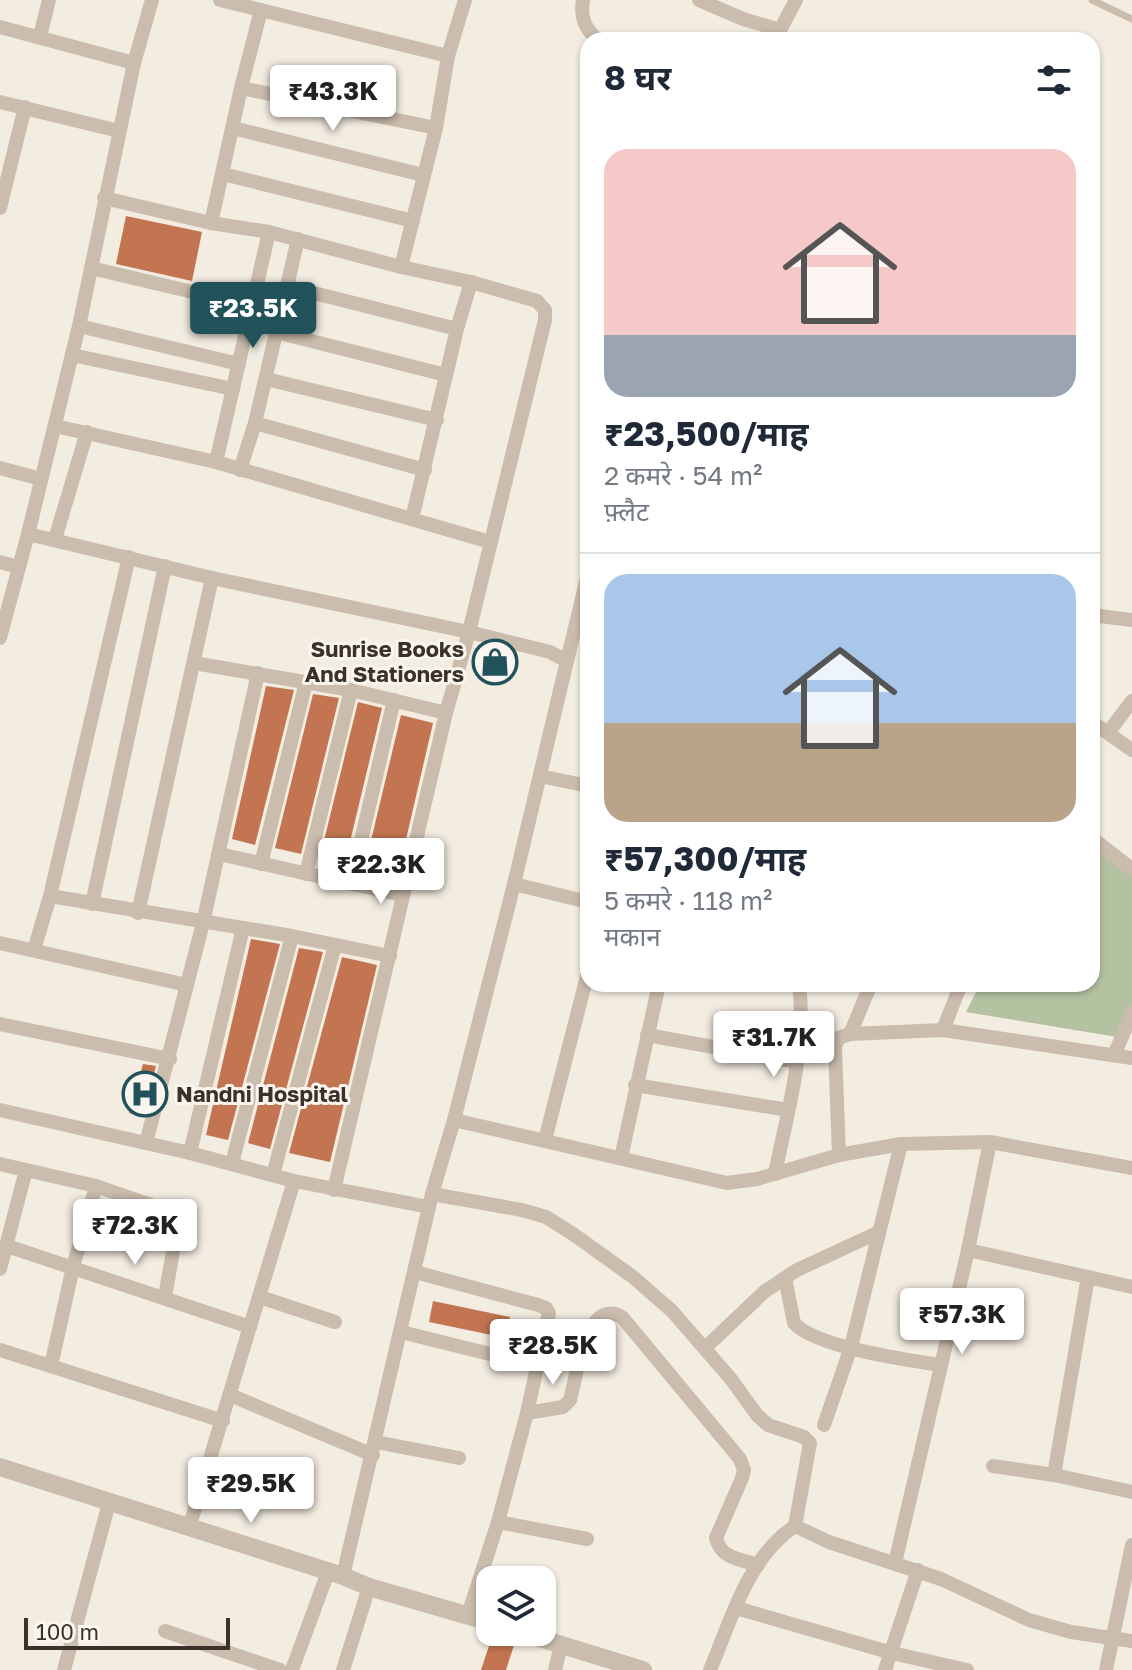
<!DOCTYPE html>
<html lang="hi">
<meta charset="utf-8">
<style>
body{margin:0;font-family:"Golos Text","Noto Sans Devanagari",sans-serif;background:#f6f6f7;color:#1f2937;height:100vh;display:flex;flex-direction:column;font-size:30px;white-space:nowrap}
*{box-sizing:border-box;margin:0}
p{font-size:26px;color:#747a83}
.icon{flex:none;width:44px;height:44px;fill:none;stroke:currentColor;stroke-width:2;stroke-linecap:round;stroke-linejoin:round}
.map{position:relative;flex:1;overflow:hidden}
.drawer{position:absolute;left:580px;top:32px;width:520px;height:960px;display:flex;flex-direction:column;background:#fff;border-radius:24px;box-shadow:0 2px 6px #0004}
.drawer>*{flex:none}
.tools{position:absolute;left:476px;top:1566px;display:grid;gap:16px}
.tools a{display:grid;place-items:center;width:80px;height:80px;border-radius:16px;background:#fff;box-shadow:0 2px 6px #0004;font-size:40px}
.scale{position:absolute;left:24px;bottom:20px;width:206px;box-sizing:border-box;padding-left:8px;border:4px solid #3a312b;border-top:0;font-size:22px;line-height:28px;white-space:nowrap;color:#3a312b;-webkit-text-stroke:6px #faf5ee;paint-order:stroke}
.price{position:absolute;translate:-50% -68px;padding:0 18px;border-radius:8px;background:#fff;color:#222;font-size:26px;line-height:52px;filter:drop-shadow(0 2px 4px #0008)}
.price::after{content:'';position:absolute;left:50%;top:48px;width:24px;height:18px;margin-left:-12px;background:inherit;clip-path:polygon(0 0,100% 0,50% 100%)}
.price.on{background:#21525a;color:#fff}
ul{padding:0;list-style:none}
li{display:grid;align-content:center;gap:16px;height:424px;padding:0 24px}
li+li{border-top:2px solid #e0e1e3}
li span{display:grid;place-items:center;height:248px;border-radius:24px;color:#555}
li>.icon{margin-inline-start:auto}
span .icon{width:144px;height:144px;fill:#fffc;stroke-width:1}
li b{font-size:34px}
h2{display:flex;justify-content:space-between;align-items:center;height:96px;padding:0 24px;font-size:34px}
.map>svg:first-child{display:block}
.green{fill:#b4c2a1}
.building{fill:#c27550}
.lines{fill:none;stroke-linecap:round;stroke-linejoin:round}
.service{stroke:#cbbdad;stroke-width:7}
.minor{stroke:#cbbdad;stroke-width:14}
.tertiary{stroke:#cbbdad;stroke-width:18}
.labels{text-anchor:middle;stroke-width:6;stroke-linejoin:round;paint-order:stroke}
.poi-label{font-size:22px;font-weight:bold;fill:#3a312b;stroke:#faf5ee;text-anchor:end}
</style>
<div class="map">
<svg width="1132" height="1670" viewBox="0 0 1132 1670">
<rect width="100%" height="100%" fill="#f3ece1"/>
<path class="green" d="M1092,846L1132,871V1016L1123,1038L966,1012L980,984H1092Z"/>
<g class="building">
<path d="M126,216L202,232L192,281L116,264Z"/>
<path d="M266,686L294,690L255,845L232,839Z"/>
<path d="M313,694L339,698L301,854L275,848Z"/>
<path d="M358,702L382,708L344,867L319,861Z"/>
<path d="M401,715L433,723L397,878L364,870Z"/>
<path d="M251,939L280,944L228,1140L206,1135Z"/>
<path d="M299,948L323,952L270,1149L248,1143Z"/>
<path d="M342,957L377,965L330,1162L289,1153Z"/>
<path d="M143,1064L156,1066L142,1117L129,1113Z"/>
<path d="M433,1301L510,1317L506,1338L429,1322Z"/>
<path d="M496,1632H508L515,1642L506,1670H481L493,1634Z"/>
</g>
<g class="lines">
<path class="service" d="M1092,0L1132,19"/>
<g class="minor">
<path d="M220,0L448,56"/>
<path d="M583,0C580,18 585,29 598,40"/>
<path d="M699,0L743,19L780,30L796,0"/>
<path d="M0,27L134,63"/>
<path d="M40,36L49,0"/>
<path d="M241,88L261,10"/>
<path d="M0,102L119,131"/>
<path d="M233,128L423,175"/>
<path d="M223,174L413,221"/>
<path d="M104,198L211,223L269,232L401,267"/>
<path d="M0,208L25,107"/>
<path d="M211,223L241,88L436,128"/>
<path d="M91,268L252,306"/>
<path d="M286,286L457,329"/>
<path d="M79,326L239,364"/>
<path d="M276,332L446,375"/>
<path d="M72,355L233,389"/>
<path d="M266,379L437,420"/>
<path d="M255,423L425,470"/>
<path d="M55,426L216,462L490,542"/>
<path d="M216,462L269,232"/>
<path d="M0,468L41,479"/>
<path d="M240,470L255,423L298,239"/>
<path d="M412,519L457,329L471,282"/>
<path d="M28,534L79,326L134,63L152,0"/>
<path d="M55,539L87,432"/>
<path d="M0,562L18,567"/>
<path d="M1092,615L1132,620"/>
<path d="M0,638L28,534L212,578L469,632L550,652L567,661L514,884L454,1120"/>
<path d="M567,661L588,574"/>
<path d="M194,663L351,690L446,713"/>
<path d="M1092,722L1132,750"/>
<path d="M1108,733L1132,701"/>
<path d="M540,776L588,786"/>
<path d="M1092,838L1132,869"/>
<path d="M219,854L402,895"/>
<path d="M261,864L306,682"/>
<path d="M306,874L351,690"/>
<path d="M351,883L394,700"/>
<path d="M514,884L588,902"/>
<path d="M50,896L292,936L390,956"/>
<path d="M92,904L165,566"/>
<path d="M138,913L212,578"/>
<path d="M0,943L187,985"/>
<path d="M34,950L50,896L129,557"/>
<path d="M0,1024L170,1059"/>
<path d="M943,1030L961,984"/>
<path d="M850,1034L871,984"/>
<path d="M647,1035L797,1062"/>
<path d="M1115,1053L1132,1013"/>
<path d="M635,1085L788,1110"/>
<path d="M0,1110L190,1153L294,1181L429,1207"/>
<path d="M545,1140L588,972"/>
<path d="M146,1143L203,923L258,673"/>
<path d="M190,1153L243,928"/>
<path d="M839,1155L835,1047L838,1038L850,1034L943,1030L1132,1058"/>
<path d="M621,1158L659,984"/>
<path d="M232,1163L292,936"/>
<path d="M0,1164L96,1186L169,1211L179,1217L165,1297"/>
<path d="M775,1174C787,1113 807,1047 799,984"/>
<path d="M273,1175L335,945"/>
<path d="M334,1190L446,713L469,632L545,320V310L537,301L471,282L401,267L436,128L448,56L465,0"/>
<path d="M432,1194L522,1210L546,1217L573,1234L633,1277L672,1311L731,1379L757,1415L768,1425L804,1437L810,1443L795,1526L829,1542L941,1579L1029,1620L1071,1632L1132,1641"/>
<path d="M7,1246L250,1327"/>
<path d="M968,1250L1132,1287"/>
<path d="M0,1269L26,1170"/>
<path d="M415,1272L538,1305L546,1308L549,1313L527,1413L498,1522L468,1615"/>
<path d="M785,1278L794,1323C815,1347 907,1360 941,1365"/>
<path d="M260,1297L335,1322"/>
<path d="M401,1332L538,1366"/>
<path d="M705,1348L764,1292L797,1270L879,1232"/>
<path d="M0,1350L223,1421"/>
<path d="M51,1366L73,1267L96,1186"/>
<path d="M230,1395L373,1455"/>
<path d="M527,1413L563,1407L570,1400C577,1376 585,1296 622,1317L740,1459L744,1470L742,1478L716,1538C721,1559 740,1559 758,1565"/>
<path d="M824,1425L851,1347L901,1144"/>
<path d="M376,1442L459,1458"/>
<path d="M993,1466L1054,1475L1132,1492"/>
<path d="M1054,1475L1088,1277"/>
<path d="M498,1522L587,1539"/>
<path d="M189,1528L294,1181"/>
<path d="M895,1563L968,1250L990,1142"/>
<path d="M343,1576L432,1194L454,1120L727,1183L757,1179L839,1155L901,1144L990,1142L1132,1168"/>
<path d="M736,1608L892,1653L967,1670"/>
<path d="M165,1631L280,1670"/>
<path d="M64,1670L109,1503"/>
<path d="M292,1670L328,1572"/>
<path d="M343,1670L369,1587"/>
<path d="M555,1670L561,1645"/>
<path d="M710,1670C731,1620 748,1557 795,1526"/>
<path d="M885,1670L918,1570"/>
<path d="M1106,1670L1132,1545"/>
</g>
<g class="tertiary">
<path d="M0,1467L343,1576L369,1587L490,1622"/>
<path d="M520,1632L643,1670"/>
</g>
</g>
<defs>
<g id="shop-ring" transform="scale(2.3)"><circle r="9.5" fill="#faf5ee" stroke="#21525a" stroke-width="1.5"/><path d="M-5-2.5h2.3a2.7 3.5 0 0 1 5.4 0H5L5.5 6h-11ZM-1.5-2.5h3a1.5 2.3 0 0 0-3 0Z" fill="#21525a"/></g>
<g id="hospital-ring" transform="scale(2.3)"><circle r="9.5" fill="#faf5ee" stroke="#21525a" stroke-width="1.5"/><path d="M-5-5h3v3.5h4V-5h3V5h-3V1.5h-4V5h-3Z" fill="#21525a"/></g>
</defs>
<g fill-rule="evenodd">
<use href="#shop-ring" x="495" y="662"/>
<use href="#hospital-ring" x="145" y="1094"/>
</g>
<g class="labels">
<g class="poi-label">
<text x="464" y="657">Sunrise Books<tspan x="464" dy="25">And Stationers</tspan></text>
<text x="176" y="1102" text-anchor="start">Nandni Hospital</text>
</g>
</g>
</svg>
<div class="tools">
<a><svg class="icon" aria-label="layers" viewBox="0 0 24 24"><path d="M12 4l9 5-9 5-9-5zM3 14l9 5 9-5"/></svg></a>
</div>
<div class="scale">100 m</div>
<b class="price" style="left:333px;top:133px">₹43.3K</b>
<b class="price on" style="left:253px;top:350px">₹23.5K</b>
<b class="price" style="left:381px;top:906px">₹22.3K</b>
<b class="price" style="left:774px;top:1079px">₹31.7K</b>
<b class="price" style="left:135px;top:1267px">₹72.3K</b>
<b class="price" style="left:962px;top:1356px">₹57.3K</b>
<b class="price" style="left:553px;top:1387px">₹28.5K</b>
<b class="price" style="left:251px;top:1525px">₹29.5K</b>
<section class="drawer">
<h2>8 घर<svg class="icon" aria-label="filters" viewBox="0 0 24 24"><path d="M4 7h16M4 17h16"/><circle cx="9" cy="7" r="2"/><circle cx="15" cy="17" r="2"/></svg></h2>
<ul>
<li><span style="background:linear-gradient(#f6c9c9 75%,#9aa5b1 0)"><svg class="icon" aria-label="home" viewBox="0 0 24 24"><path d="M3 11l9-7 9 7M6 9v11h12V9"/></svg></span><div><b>₹23,500/माह</b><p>2 कमरे · 54 m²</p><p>फ़्लैट</p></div></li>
<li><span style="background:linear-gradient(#a9c7e8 60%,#b9a48a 0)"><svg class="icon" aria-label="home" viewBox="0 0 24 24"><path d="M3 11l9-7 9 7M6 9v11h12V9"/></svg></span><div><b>₹57,300/माह</b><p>5 कमरे · 118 m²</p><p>मकान</p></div></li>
</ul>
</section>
</div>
